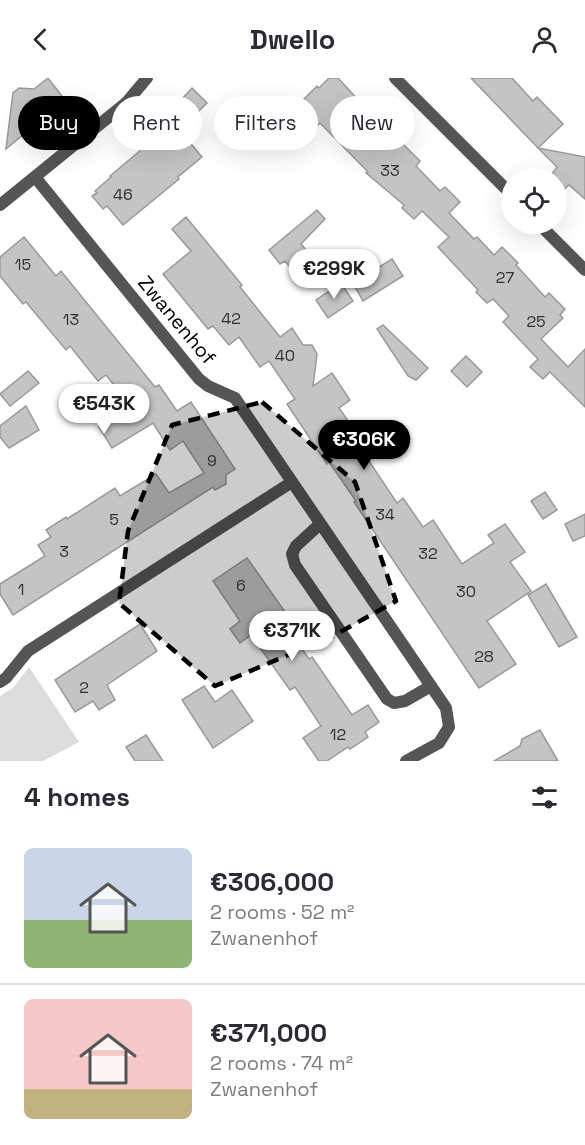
<!DOCTYPE html>
<meta charset="utf-8">
<style>
body{margin:0;font-family:"Space Grotesk",sans-serif;background:#f2f2f3;color:#2b2b33;height:100vh;display:flex;flex-direction:column;font-size:22px;white-space:nowrap}
*{box-sizing:border-box;margin:0}
p{font-size:20px;color:#7c7c81}
.icon{flex:none;width:33px;height:33px;fill:none;stroke:currentColor;stroke-width:2;stroke-linecap:round;stroke-linejoin:round}
.map{position:relative;height:683px;overflow:hidden}
.drawer{display:flex;flex-direction:column;background:#fff;flex:1}
.drawer>*{flex:none}
.top-card{position:absolute;left:18px;top:18px;width:549px;height:54px;display:flex;gap:12px}
.tools{position:absolute;left:501px;top:90px;display:grid;gap:12px}
.tools a{display:grid;place-items:center;width:66px;height:66px;border-radius:50%;background:#fff;box-shadow:0 6px 24px #0002;font-size:30px}
.price{position:absolute;translate:-50% -51px;padding:0 14px;border-radius:21px;background:#fff;color:#222;font-size:20px;line-height:39px;filter:drop-shadow(0 2px 3px #0008)}
.price::after{content:'';position:absolute;left:50%;top:36px;width:18px;height:14px;margin-left:-9px;background:inherit;clip-path:polygon(0 0,100% 0,50% 100%)}
.price.selected{background:#000;color:#fff}
ul{padding:0;list-style:none}
li{display:flex;align-items:center;gap:18px;height:150px;padding:0 24px}
li+li{border-top:2px solid #e1e1e2}
li span{display:grid;place-items:center;flex:none;width:168px;height:120px;border-radius:9px;color:#555}
li>.icon{margin-inline-start:auto}
span .icon{width:72px;height:72px;fill:#fffc;stroke-width:1}
li b{font-size:26px}
h2{display:flex;justify-content:space-between;align-items:center;height:72px;padding:0 24px;font-size:26px}
.chip{padding:0 21px;border-radius:27px;background:#fff;box-shadow:0 6px 24px #0002;font-size:21px;line-height:54px}
.chip.selected{background:#000;color:#fff}
header{display:flex;justify-content:space-between;align-items:center;height:78px;padding:0 24px;background:#fff;font-size:27px;font-weight:600}
.map>svg:first-child{display:block}
.green{fill:#dcdcdc}
.building{fill:#c4c4c4;stroke:#999;stroke-width:1.5}
.lines{fill:none;stroke-linecap:round;stroke-linejoin:round}
.minor{stroke:#555;stroke-width:12}
.marked{fill:#000;fill-opacity:0.2;stroke:#000;stroke-width:4.5;stroke-dasharray:12 8;stroke-linejoin:round}
.labels{text-anchor:middle;stroke-width:5;stroke-linejoin:round;paint-order:stroke}
.number-label{font-size:16px;fill:#313131}
.street-label{font-size:20px;fill:#000;stroke:#fff}
</style>
<header><svg class="icon" aria-label="back" viewBox="0 0 24 24"><path d="M15 5l-7 7 7 7"/></svg>Dwello<svg class="icon" aria-label="person" viewBox="0 0 24 24"><circle cx="12" cy="8" r="4"/><path d="M4 21q1-7 8-7t8 7"/></svg></header>
<div class="map">
<svg width="585" height="683" viewBox="0 0 585 683">
<rect width="100%" height="100%" fill="#fff"/>
<path class="green" d="M29,589L79,664L43,683H0V618L13,610Z"/>
<g class="building">
<path d="M48,0L65,22L6,71L13,15L19,10L34,11Z"/>
<path d="M329,0H338L374,39L375,38L420,83L416,88L440,113L445,109L460,124L449,135L474,161L477,159L494,177L502,169L518,185L516,187L545,219L549,215L565,231L560,237L563,240L541,261L568,289L585,271V329L550,294L543,301L530,289L538,281L503,244L509,238L493,221L487,225L476,214L478,212L438,169L449,159L422,133L414,141L402,130L404,127L366,95L368,94L320,45L313,52L293,32L317,8L319,10Z"/>
<path d="M471,0H512L533,23L537,19L563,46L538,70Z"/>
<path d="M192,10L207,25L195,37L180,23Z"/>
<path d="M133,31L158,54L172,43L202,79L178,99L179,101L123,147L107,128L103,131L92,118L97,115L95,113L111,99L110,98L148,66L126,39Z"/>
<path d="M538,70L585,79V121L569,107L562,113L556,108V100H553L552,96L557,89Z"/>
<path d="M317,132L325,141L301,166L306,172L289,188L285,183L280,186L269,172Z"/>
<path d="M186,139L242,207L240,209L280,259L292,250L303,267H312L317,276L313,308L332,295L350,322L339,330L347,341L343,344L397,425L403,420L423,449L433,442L462,486L494,465L488,457L505,446L525,474L510,484L531,513L487,543L516,586L479,610L354,424L356,423L329,384L327,386L287,326L295,321L269,283L260,289L239,259L229,267L213,248L208,251L163,196L191,173L172,151Z"/>
<path d="M24,159L56,198L61,193L155,309L159,307L177,333L191,324L235,391L226,397V406L215,412L213,409L13,537L0,516V506L45,478L38,467L51,459L46,452L66,439L67,441L115,410L120,418L156,396L169,415L204,395L183,363L170,372L153,345L112,370L99,349L131,328L106,297L98,303L70,268L66,272L26,224L23,226L0,198V179Z"/>
<path d="M392,181L403,198L363,223L353,205Z"/>
<path d="M341,205L353,223L328,240L316,222Z"/>
<path d="M383,247L428,290L416,302L408,298L377,251Z"/>
<path d="M466,278L482,294L467,309L451,293Z"/>
<path d="M28,293L39,305L10,328L0,316Z"/>
<path d="M26,328L39,352L9,370L0,359V348Z"/>
<path d="M545,414L557,432L543,441L531,423Z"/>
<path d="M585,436V458L573,463L565,446Z"/>
<path d="M247,480L295,548L289,552L309,581L312,579L352,637L368,627L379,644L365,654L368,659L350,671L348,669L327,683H319L303,660L321,648L295,609L290,612L251,557L240,565L230,551L240,543L213,503Z"/>
<path d="M546,506L577,559L559,569L528,517Z"/>
<path d="M140,546L157,573L107,607L115,622L99,632L93,623L75,634L55,602Z"/>
<path d="M204,608L215,624L232,612L253,643L213,670L182,622Z"/>
<path d="M540,652L558,683H494L520,668L522,661Z"/>
<path d="M146,657L163,683H135L126,669Z"/>
</g>
<g class="lines">
<g class="minor">
<path d="M395,0L512,117"/>
<path d="M35,99L199,301L208,308L235,320L446,630L449,649L439,665L406,683"/>
<path d="M0,127L126,25L147,0"/>
<path d="M539,146L585,192"/>
<path d="M320,446L296,468L292,476L295,487L387,621L394,625L405,623L431,608"/>
<path d="M0,604L6,600L28,573L292,404"/>
</g>
</g>
<path class="marked" d="M262,324L355,404L396,523L335,557L215,608L119,525L128,453L172,347Z"/>
<g class="labels">
<g class="number-label">
<text x="390" y="98">33</text>
<text x="123" y="122">46</text>
<text x="23" y="192">15</text>
<text x="505" y="205">27</text>
<text x="231" y="246">42</text>
<text x="71" y="247">13</text>
<text x="536" y="249">25</text>
<text x="285" y="283">40</text>
<text x="212" y="388">9</text>
<text x="385" y="442">34</text>
<text x="114" y="447">5</text>
<text x="64" y="479">3</text>
<text x="428" y="481">32</text>
<text x="241" y="513">6</text>
<text x="21" y="517">1</text>
<text x="466" y="519">30</text>
<text x="484" y="584">28</text>
<text x="84" y="615">2</text>
<text x="338" y="662">12</text>
</g>
<g class="street-label">
<text transform="translate(177 242) rotate(50)" y="7">Zwanenhof</text>
</g>
</g>
</svg>
<div class="tools">
<a><svg class="icon" aria-label="locate" viewBox="0 0 24 24"><circle cx="12" cy="12" r="6"/><path d="M12 2v4M12 18v4M2 12h4M18 12h4"/></svg></a>
</div>
<b class="price" style="left:334px;top:222px">€299K</b>
<b class="price" style="left:104px;top:357px">€543K</b>
<b class="price selected" style="left:364px;top:393px">€306K</b>
<b class="price" style="left:292px;top:584px">€371K</b>
<div class="top-card">
<a class="chip selected">Buy</a>
<a class="chip">Rent</a>
<a class="chip">Filters</a>
<a class="chip">New</a>
</div>
</div>
<section class="drawer">
<h2>4 homes<svg class="icon" aria-label="filters" viewBox="0 0 24 24"><path d="M4 7h16M4 17h16"/><circle cx="9" cy="7" r="2"/><circle cx="15" cy="17" r="2"/></svg></h2>
<ul>
<li><span style="background:linear-gradient(#c9d6e8 60%,#8fb573 0)"><svg class="icon" aria-label="home" viewBox="0 0 24 24"><path d="M3 11l9-7 9 7M6 9v11h12V9"/></svg></span><div><b>€306,000</b><p>2 rooms · 52 m²</p><p>Zwanenhof</p></div></li>
<li><span style="background:linear-gradient(#f6c9c9 75%,#c2b280 0)"><svg class="icon" aria-label="home" viewBox="0 0 24 24"><path d="M3 11l9-7 9 7M6 9v11h12V9"/></svg></span><div><b>€371,000</b><p>2 rooms · 74 m²</p><p>Zwanenhof</p></div></li>
</ul>
</section>
